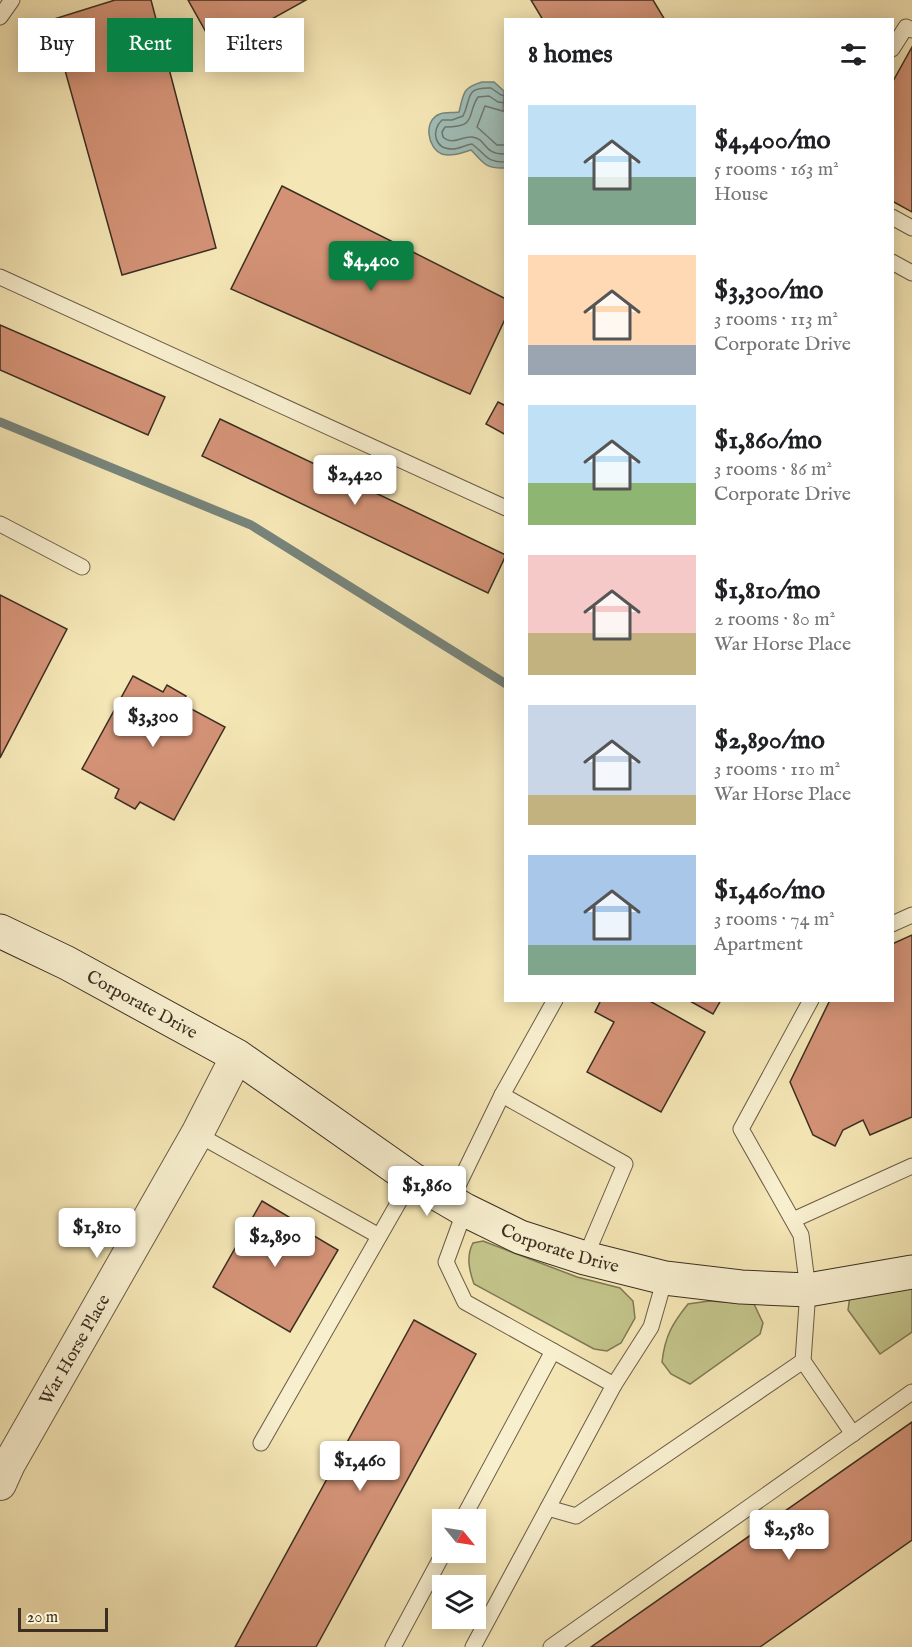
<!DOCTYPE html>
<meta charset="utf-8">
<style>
body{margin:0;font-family:"IM FELL English",serif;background:#f6f6f6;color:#202124;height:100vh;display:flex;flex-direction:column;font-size:22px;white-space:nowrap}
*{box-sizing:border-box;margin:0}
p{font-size:20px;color:#757577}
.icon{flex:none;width:33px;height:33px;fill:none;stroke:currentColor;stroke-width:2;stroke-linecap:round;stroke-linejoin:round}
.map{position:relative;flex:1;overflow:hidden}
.drawer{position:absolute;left:504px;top:18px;width:390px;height:984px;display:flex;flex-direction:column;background:#fff;border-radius:0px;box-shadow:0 3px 15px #0003}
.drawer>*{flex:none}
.guide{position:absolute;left:18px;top:18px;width:396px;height:54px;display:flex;gap:12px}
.needle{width:39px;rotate:120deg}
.controls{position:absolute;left:432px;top:1509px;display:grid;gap:12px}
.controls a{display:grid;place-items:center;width:54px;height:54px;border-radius:0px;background:#fff;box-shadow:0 3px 15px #0003;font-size:30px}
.scale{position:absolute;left:18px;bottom:15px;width:90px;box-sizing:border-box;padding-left:6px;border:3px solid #3c2e21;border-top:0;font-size:16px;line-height:21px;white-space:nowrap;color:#3c2e21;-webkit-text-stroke:4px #f8efcf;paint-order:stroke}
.price{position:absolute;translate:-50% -51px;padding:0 14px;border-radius:6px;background:#fff;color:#222;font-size:20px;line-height:39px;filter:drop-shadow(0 2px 3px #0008)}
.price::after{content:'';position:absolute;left:50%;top:36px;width:18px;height:14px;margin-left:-9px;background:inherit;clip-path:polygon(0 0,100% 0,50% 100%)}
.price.active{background:#0b8043;color:#fff}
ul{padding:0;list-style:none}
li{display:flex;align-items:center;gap:18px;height:150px;padding:0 24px}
li span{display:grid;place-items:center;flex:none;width:168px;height:120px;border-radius:0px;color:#555}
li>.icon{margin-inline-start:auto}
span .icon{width:72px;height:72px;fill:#fffc;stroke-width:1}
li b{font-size:26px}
h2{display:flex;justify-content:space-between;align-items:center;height:72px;padding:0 24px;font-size:26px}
.pill{padding:0 21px;border-radius:0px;background:#fff;box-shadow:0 3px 15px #0003;font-size:21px;line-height:54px}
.pill.active{background:#0b8043;color:#fff}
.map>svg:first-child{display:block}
.green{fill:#c2c389;stroke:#7f7855;stroke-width:1.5}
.water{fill:#9fbdb7;stroke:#77847b;stroke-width:1.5}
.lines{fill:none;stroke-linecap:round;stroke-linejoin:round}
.shore{stroke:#6e766c;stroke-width:1.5}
.stream{stroke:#77847b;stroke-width:9}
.building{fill:#d39276;stroke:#3c2e21;stroke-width:1.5}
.lane-casing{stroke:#6a5c46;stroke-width:17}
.street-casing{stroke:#6a5c46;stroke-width:34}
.secondary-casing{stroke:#3c2e21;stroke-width:35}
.lane{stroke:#f8efcf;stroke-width:15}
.street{stroke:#f8efcf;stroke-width:32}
.secondary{stroke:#f8efcf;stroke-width:33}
.labels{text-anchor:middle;stroke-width:6;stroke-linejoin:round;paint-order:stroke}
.street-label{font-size:18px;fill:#3c2e21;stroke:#f8efcf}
</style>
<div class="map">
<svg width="912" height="1647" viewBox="0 0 912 1647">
<rect width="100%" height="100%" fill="#f5e6b5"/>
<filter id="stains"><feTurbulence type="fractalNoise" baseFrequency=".00333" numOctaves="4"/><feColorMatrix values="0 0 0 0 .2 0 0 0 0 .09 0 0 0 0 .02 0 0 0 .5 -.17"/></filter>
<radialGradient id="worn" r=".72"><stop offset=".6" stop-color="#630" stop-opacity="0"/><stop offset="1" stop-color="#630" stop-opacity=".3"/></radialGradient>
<g class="green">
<path d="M483,1241L577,1277L620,1288L633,1301L635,1318L621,1343L607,1351L594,1349L474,1284C469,1270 466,1256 473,1243Z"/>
<path d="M912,1284V1332L880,1354L848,1310L850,1296Z"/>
<path d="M709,1301L754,1304L763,1323L760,1334L690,1384L671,1374L662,1362C665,1336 672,1324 688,1304Z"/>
</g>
<path class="water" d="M482,82H494L504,91L503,109L506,115L505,168C485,169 484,163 471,150C461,153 451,157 442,154C427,148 423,120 440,114C444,112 454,113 459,112C464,93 462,88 482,82Z"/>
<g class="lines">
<g class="shore">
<path d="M506,96L501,95L491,88C464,87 472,98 463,116L452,120H442C431,130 434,149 452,149C459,149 465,145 472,144C487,155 485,162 506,162"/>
<path d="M506,103L498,102L489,96L478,97C466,115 478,127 445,127L442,132L443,137C453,146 461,136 472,137C488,139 482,155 506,154"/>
<path d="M506,112L485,106L477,127L497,145H506"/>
</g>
<path class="stream" d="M0,422L251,525L506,684"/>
</g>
<g class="building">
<path d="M115,0H151L216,248L122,275L51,20Z"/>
<path d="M188,0H306L216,50Z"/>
<path d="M531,0H653L665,20H543Z"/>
<path d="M912,47V212L892,201V83Z"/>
<path d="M282,186L506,299V317L470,394L231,289Z"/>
<path d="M0,325L165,397L148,435L0,370Z"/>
<path d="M498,402L506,406V435L486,424Z"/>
<path d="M220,419L506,555L488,593L202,456Z"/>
<path d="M0,595L67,629L0,758Z"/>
<path d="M133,676L163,692L167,685L186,696L182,704L225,727L174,820L140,802L135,809L115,798L119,789L82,769Z"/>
<path d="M912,935V1117L870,1135L863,1120L843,1130L835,1146L813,1135L790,1082L830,1000H892V944Z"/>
<path d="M601,1000H648L705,1032L661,1112L587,1072L614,1022L595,1012Z"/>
<path d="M688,1000H721L713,1014Z"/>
<path d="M262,1201L289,1217L285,1225L309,1239L311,1234L338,1250L290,1332L213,1287Z"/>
<path d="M414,1320L476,1354L316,1647H235Z"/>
<path d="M912,1422V1540L760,1647H591Z"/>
</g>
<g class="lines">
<g class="lane-casing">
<g id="lane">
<path d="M0,17L12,0"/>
<path d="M892,49L906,27L912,30"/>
<path d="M892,217L912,228"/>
<path d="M892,262L912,273"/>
<path d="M0,277L506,508"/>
<path d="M0,524L82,567"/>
<path d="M892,924L912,915"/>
<path d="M811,1000L741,1129L801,1235L808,1290L803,1361L853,1434"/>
<path d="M502,1095L625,1164L585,1258"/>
<path d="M197,1134L379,1236"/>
<path d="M450,1202L502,1095L555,1000"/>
<path d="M465,1210L446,1262L465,1302L614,1385"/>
<path d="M793,1220L912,1166"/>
<path d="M261,1443L412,1179"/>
<path d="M548,1508L576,1516L803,1361"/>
<path d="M462,1520L553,1351"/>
<path d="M393,1647L444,1552"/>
<path d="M473,1647L614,1385L651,1327L665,1278"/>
<path d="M551,1647L912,1392"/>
</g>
</g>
<g class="street-casing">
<g id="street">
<path id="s1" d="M0,1484L9,1464L197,1134L237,1056"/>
</g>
</g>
<g class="secondary-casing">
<g id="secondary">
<path id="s2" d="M0,931L67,963L237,1056L412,1179L465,1210L520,1237L585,1258L665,1278L741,1287L808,1290L912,1272"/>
</g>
</g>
<use href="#lane" class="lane"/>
<use href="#street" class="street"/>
<use href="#secondary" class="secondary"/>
</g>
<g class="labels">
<g class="street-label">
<text dy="6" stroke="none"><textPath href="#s2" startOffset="160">Corporate Drive</textPath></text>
<text dy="6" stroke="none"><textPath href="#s2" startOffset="646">Corporate Drive</textPath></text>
<text dy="6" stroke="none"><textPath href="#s1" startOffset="154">War Horse Place</textPath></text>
</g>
</g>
<rect width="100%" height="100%" filter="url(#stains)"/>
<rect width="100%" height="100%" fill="url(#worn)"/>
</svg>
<div class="controls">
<a><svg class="needle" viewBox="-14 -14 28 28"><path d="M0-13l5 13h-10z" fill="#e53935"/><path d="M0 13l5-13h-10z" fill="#757577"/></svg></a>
<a><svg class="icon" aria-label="layers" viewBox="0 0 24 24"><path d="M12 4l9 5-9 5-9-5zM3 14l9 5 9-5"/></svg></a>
</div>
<div class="scale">20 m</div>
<b class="price active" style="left:371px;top:292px">$4,400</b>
<b class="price" style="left:355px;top:506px">$2,420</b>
<b class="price" style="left:153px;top:748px">$3,300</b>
<b class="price" style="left:427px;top:1217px">$1,860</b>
<b class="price" style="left:97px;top:1259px">$1,810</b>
<b class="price" style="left:275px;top:1268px">$2,890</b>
<b class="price" style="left:360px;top:1492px">$1,460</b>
<b class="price" style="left:789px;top:1561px">$2,580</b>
<div class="guide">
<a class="pill">Buy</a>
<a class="pill active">Rent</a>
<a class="pill">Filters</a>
</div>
<section class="drawer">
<h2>8 homes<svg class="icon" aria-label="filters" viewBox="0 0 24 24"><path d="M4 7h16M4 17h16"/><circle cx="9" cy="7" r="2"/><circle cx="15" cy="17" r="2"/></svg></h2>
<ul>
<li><span style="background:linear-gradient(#bfe0f5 60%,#7fa58c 0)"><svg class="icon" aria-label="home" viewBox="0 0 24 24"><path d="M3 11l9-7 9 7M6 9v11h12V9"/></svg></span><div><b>$4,400/mo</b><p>5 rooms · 163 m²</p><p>House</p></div></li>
<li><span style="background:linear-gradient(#ffd9b3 75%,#9aa5b1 0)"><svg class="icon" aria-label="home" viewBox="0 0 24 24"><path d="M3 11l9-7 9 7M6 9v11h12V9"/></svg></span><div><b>$3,300/mo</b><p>3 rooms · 113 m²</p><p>Corporate Drive</p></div></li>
<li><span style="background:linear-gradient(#bfe0f5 65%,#8fb573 0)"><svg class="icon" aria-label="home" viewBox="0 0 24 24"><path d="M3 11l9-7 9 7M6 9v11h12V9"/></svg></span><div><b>$1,860/mo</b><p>3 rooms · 86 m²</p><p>Corporate Drive</p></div></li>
<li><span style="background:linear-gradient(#f6c9c9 65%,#c2b280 0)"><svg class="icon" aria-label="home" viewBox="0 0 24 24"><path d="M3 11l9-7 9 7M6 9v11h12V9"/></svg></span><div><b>$1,810/mo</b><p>2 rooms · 80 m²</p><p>War Horse Place</p></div></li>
<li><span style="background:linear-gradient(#c9d6e8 75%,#c2b280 0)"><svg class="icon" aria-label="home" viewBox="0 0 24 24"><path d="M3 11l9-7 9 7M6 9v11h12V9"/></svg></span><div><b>$2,890/mo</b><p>3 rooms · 110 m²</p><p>War Horse Place</p></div></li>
<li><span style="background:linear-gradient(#a9c7e8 75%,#7fa58c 0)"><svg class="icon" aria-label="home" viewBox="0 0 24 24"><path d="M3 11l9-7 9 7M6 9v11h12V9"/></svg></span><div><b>$1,460/mo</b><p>3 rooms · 74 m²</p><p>Apartment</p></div></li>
</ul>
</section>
</div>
